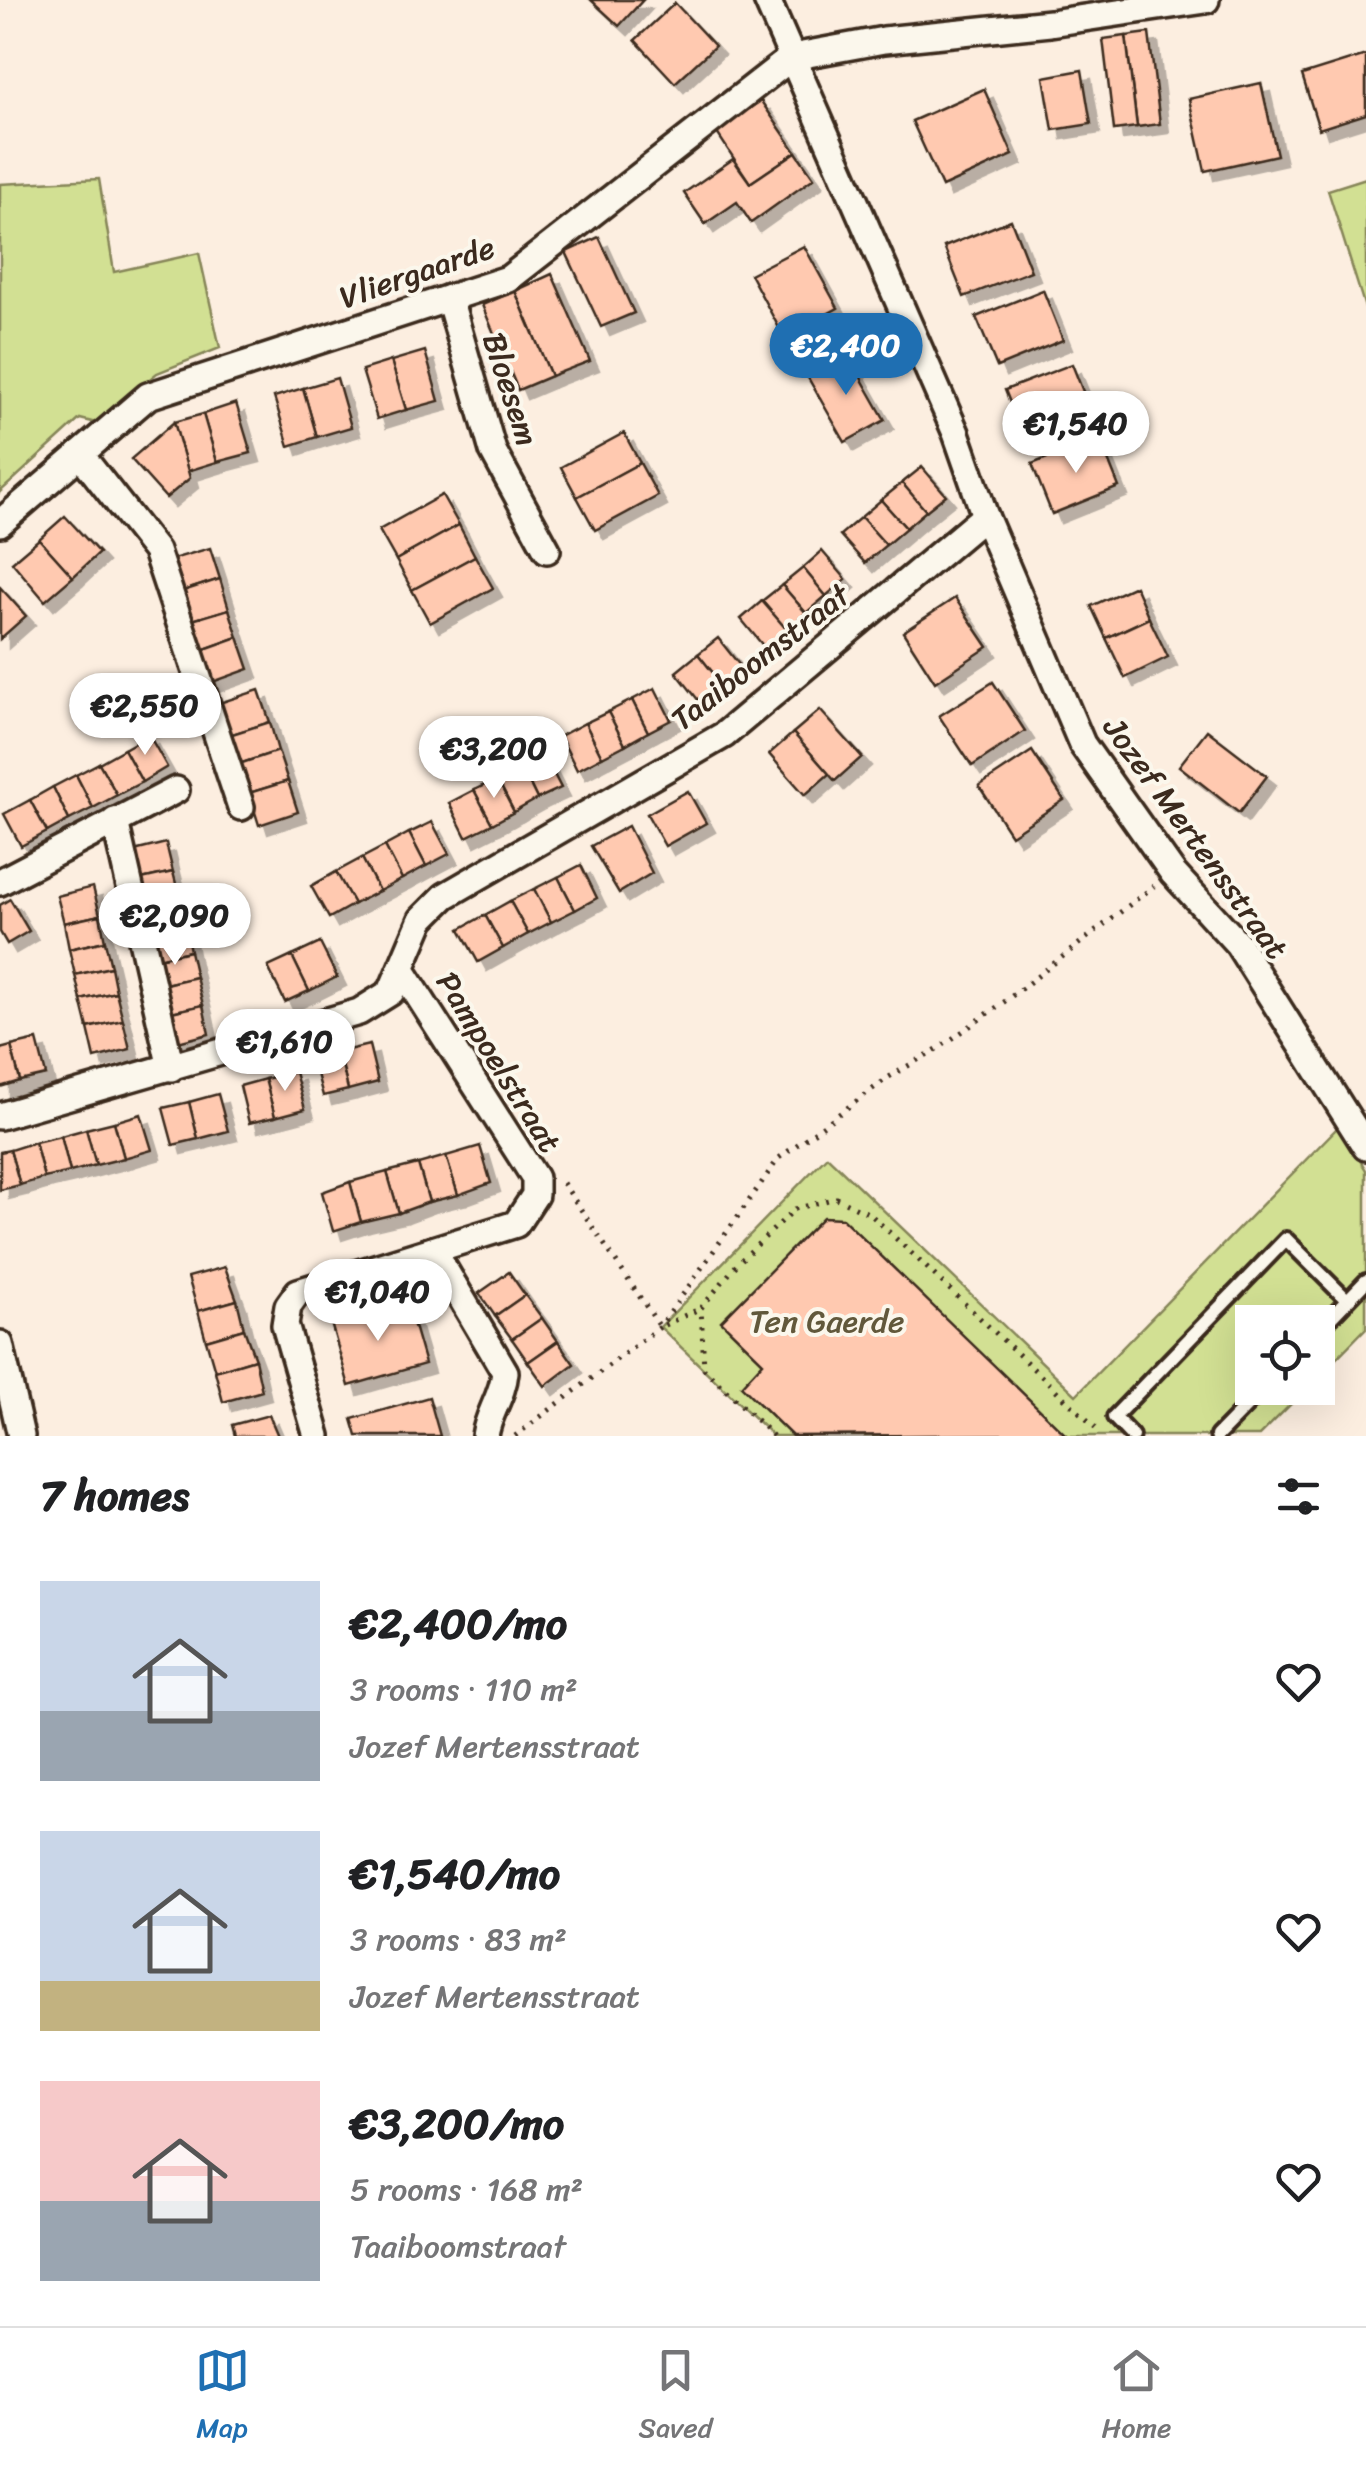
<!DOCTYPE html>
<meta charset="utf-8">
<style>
body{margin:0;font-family:Sriracha,sans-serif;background:#f6f6f6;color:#202124;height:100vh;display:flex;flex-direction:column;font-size:38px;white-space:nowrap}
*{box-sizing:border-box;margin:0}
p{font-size:32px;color:#757577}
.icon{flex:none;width:55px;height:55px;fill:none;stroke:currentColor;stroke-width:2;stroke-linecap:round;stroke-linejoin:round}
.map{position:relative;height:1436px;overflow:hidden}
.details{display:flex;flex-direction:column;background:#fff;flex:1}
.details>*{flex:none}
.fabs{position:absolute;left:1235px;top:1305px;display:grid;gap:20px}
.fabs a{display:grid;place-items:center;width:100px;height:100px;border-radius:0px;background:#fff;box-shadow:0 10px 40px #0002;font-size:50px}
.price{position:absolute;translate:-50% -85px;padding:0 22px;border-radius:35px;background:#fff;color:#222;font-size:32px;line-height:65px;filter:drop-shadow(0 2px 5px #0008)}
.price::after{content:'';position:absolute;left:50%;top:60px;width:30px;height:22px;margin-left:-15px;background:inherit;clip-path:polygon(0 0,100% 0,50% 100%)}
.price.active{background:#1f6fb2;color:#fff}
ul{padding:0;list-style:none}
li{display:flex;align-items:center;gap:30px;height:250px;padding:0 40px}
li span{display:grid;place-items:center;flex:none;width:280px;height:200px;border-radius:0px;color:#555}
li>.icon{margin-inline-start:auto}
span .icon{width:120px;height:120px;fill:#fffc;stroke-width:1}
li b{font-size:42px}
h2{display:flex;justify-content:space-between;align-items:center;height:120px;padding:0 40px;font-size:42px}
.tabs{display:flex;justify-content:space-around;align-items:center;height:140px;border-top:2px solid #e0e0e0;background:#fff;font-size:28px;color:#757577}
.tabs a{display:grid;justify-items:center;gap:5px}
.tabs .active{color:#1f6fb2}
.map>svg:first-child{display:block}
.green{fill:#d2e093;stroke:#868558;stroke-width:2.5}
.building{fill:#ffc9b0;stroke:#3b2a1e;stroke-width:2.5;filter:url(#shadow)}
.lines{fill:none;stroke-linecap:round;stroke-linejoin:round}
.lane-casing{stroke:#3b2a1e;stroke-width:20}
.street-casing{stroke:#3b2a1e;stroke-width:32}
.path{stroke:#3b2a1e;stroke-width:5;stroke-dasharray:2.5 8;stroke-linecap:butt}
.lane{stroke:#fbf7ec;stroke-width:12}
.street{stroke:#fbf7ec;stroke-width:25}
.labels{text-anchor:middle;stroke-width:8;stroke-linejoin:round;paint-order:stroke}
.street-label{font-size:32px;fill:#3b2a1e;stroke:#fbf7ec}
.park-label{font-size:32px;fill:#61583b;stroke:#fbf7ec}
</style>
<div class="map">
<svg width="1366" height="1436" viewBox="0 0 1366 1436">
<defs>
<filter id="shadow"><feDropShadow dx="9" dy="9" stdDeviation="0" flood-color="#0004"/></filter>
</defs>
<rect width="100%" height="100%" fill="#fceee0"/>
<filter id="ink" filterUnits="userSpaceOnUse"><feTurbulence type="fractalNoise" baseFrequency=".01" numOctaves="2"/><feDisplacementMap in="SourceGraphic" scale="20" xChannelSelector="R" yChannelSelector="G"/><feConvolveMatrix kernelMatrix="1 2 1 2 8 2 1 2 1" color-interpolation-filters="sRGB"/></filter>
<g filter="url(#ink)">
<g class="green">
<path d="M1366,178V311L1328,190Z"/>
<path d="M99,179L114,272L199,253L220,348L157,373L96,423L80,419L0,492V184Z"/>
<path d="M1339,1126L1366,1170V1328L1318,1377V1322H1252V1388H1307L1259,1436H773L660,1327L827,1156L1076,1395Z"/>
</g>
<g class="building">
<path d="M591,0H643L619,26Z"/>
<path d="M675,3L715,46L675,83L635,40Z"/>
<path d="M1149,33L1160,124L1137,127L1126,36Z"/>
<path d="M1126,36L1137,127L1114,130L1103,39Z"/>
<path d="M1366,55V114L1319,129L1302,75Z"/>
<path d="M1082,70L1091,124L1053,130L1044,77Z"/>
<path d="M1261,83L1277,155L1205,171L1189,99Z"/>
<path d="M984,89L1013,155L942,187L912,121Z"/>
<path d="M761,101L796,152L750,183L715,130Z"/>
<path d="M796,152L814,178L751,223L737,202L705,224L684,193L733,159L750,183Z"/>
<path d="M1011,220L1031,271L964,297L944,247Z"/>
<path d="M599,237L634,313L601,327L566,252Z"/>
<path d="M804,246L838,308L784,337L750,274Z"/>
<path d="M552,274L590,361L551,376L515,291Z"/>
<path d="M1043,290L1063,340L997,367L976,317Z"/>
<path d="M515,291L551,376L518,390L482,305Z"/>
<path d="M425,351L439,401L406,410L391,361Z"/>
<path d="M847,353L885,420L845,442L807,376Z"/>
<path d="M391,361L406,410L377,419L362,370Z"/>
<path d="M1072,364L1092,414L1025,441L1005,390Z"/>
<path d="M337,378L351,427L317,437L303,388Z"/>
<path d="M303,388L317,437L289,446L274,397Z"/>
<path d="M236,403L251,453L217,462L203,414Z"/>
<path d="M203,414L217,462L188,471L174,422Z"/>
<path d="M174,422L190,478L166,498L131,459Z"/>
<path d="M624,433L640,463L577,497L561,467Z"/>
<path d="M1099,437L1119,487L1052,514L1032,464Z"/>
<path d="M640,463L658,496L595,530L577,497Z"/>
<path d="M922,467L946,495L926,511L902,483Z"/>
<path d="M902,483L926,511L906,528L881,500Z"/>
<path d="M442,495L459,525L396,560L379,530Z"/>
<path d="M881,500L906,528L886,545L861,517Z"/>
<path d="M65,516L99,553L73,577L39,539Z"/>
<path d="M861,517L886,545L865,563L840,535Z"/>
<path d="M459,525L475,556L412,590L396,560Z"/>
<path d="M39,539L73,577L45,601L12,562Z"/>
<path d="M210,548L220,579L180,592L169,560Z"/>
<path d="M822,551L846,579L826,596L803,568Z"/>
<path d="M475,556L493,588L430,623L412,590Z"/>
<path d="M803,568L826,596L806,613L782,585Z"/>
<path d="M220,579L229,609L189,621L180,592Z"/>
<path d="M782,585L806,613L787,630L762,601Z"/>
<path d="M1135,586L1149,618L1106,638L1091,606Z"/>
<path d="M0,587L26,616L0,639Z"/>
<path d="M955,598L988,647L935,682L903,632Z"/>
<path d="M762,601L787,630L765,648L741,619Z"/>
<path d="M229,609L238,637L199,651L189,621Z"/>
<path d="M1149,618L1168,657L1125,678L1106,638Z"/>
<path d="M238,637L249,669L210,683L199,651Z"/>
<path d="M718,638L741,667L721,683L698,654Z"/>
<path d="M698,654L721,683L699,701L676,672Z"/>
<path d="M993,682L1025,731L972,766L939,716Z"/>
<path d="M655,688L671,720L648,732L632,700Z"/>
<path d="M259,690L270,722L229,735L219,703Z"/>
<path d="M632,700L648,732L625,745L608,712Z"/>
<path d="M820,710L862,757L835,781L793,733Z"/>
<path d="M608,712L625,745L602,757L585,723Z"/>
<path d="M270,722L278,751L239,764L229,735Z"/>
<path d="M585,723L602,757L577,770L560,736Z"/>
<path d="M1207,730L1267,776L1239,813L1179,766Z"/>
<path d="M793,733L829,774L805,795L769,754Z"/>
<path d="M149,735L167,767L142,782L124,749Z"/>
<path d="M124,749L142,782L117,795L99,763Z"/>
<path d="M278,751L288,781L249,793L239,764Z"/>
<path d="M1032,751L1064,800L1011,835L979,786Z"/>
<path d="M544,755L561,788L537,799L521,766Z"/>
<path d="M99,763L117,795L93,808L76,775Z"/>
<path d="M521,766L537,799L514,812L497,779Z"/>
<path d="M76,775L93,808L69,820L53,787Z"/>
<path d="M497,779L514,812L492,824L474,790Z"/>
<path d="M288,781L298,812L259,825L249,793Z"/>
<path d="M53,787L69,820L47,832L30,800Z"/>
<path d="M474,790L492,824L466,837L449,803Z"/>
<path d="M688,791L706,823L665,846L647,814Z"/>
<path d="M30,800L47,832L21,846L4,814Z"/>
<path d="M432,822L449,854L426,866L409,833Z"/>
<path d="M628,826L652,873L619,893L591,846Z"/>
<path d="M409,833L426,866L402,879L385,846Z"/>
<path d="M166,843L173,872L137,880L130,852Z"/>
<path d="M385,846L402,879L379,891L362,858Z"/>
<path d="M362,858L379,891L354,904L336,872Z"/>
<path d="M581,865L597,898L575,910L558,877Z"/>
<path d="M173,872L180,899L143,908L137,880Z"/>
<path d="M336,872L354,904L329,918L311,886Z"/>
<path d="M558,877L575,910L551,922L534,889Z"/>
<path d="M93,887L100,915L64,923L57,896Z"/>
<path d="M534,889L551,922L528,934L510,901Z"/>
<path d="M10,899L29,931L7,944L0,932V905Z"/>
<path d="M180,899L185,925L149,933L143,908Z"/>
<path d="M510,901L528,934L503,948L485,915Z"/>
<path d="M100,915L105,941L69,949L64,923Z"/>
<path d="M485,915L503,948L478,962L460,929Z"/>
<path d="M185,925L190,951L154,959L149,933Z"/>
<path d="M105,941L111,967L75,975L69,949Z"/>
<path d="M320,943L337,977L309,991L292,956Z"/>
<path d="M190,951L196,977L161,985L154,959Z"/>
<path d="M292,956L309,991L285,1002L268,967Z"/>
<path d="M111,967L116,992L81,1000L75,975Z"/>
<path d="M196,977L203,1005L167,1013L161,985Z"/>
<path d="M116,992L123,1020L88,1028L81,1000Z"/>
<path d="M203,1005L209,1034L174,1043L167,1013Z"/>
<path d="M123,1020L130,1049L95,1058L88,1028Z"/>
<path d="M37,1040L46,1075L20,1081L11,1046Z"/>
<path d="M369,1045L378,1082L348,1090L339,1052Z"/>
<path d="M11,1046L20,1081L0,1087V1049Z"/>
<path d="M339,1052L348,1090L323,1096L313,1059Z"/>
<path d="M295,1072L305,1109L275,1117L265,1079Z"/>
<path d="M265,1079L275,1117L249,1123L240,1086Z"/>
<path d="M218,1094L228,1131L198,1139L189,1102Z"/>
<path d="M189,1102L198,1139L173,1145L163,1108Z"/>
<path d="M141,1114L152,1150L124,1158L114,1122Z"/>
<path d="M114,1122L124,1158L96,1165L86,1129Z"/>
<path d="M86,1129L96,1165L70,1172L61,1136Z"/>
<path d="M61,1136L70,1172L44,1178L35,1142Z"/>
<path d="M35,1142L44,1178L20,1185L10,1150Z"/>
<path d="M480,1146L491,1183L458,1195L446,1156Z"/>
<path d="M10,1150L20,1185L0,1190V1152Z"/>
<path d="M446,1156L458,1195L429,1202L418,1164Z"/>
<path d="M418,1164L429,1202L399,1213L387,1172Z"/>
<path d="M387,1172L399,1213L361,1222L350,1182Z"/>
<path d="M350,1182L361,1222L333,1231L322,1192Z"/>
<path d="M823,1217L842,1218L1065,1434L792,1436L741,1386L763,1362L721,1321Z"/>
<path d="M225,1267L237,1300L198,1311L188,1277Z"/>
<path d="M509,1272L525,1295L495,1316L479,1293Z"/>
<path d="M525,1295L542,1318L512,1339L495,1316Z"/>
<path d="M237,1300L244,1329L206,1340L198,1311Z"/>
<path d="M407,1302L425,1364L349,1386L331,1323Z"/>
<path d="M542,1318L558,1341L528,1362L512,1339Z"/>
<path d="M244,1329L255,1359L215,1371L206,1340Z"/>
<path d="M558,1341L574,1364L545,1386L528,1362Z"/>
<path d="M255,1359L262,1391L223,1402L215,1371Z"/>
<path d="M429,1397L440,1436H357L352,1419Z"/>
<path d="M269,1415L278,1436H235L232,1425Z"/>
</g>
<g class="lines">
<g class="lane-casing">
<g id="lane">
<path d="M1318,1331L1366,1281"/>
<path d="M1132,1436L1114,1417L1286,1239L1347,1300"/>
<path d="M1217,1436L1264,1388"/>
</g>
</g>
<g class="street-casing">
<g id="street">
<path d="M767,0L956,433L985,516L1082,744L1173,873L1238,944L1366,1147"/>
<path d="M449,298L493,451L547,550"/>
<path d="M80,454L156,551L241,807"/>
<path d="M0,523L148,396L508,279L792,57L884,40L1050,23L1206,0"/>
<path d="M115,821L171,1068"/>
<path d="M0,882L176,790"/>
<path d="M0,1116L359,1012L391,992L422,919L445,896L724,735L985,516"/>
<path d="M433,1250L505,1372C503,1396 488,1413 485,1436"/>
<path d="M0,1344L21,1436"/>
<path d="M317,1436L285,1325L288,1306L298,1292L516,1224L535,1195V1178L402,970"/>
</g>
</g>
<g class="path">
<path d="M563,1183L660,1327L701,1308"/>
<path d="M515,1436L660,1327L779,1158L889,1077L942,1046L1004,1002L1154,886"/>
<path d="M773,1436L704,1369L701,1308L739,1262L795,1209L836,1198L870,1214L1097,1429"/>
</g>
<use href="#lane" class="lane"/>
<use href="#street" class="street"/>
</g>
</g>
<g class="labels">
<g class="street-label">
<text transform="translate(417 272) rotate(-19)" y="11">Vliergaarde</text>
<text transform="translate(511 389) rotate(72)" y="11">Bloesem</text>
<text transform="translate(760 657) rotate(-38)" y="11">Taaiboomstraat</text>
<text transform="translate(1196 838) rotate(54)" y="11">Jozef Mertensstraat</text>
<text transform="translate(499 1062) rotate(58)" y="11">Pampoelstraat</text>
</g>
<g class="park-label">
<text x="827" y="1332">Ten Gaerde</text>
</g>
</g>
</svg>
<div class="fabs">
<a><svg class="icon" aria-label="locate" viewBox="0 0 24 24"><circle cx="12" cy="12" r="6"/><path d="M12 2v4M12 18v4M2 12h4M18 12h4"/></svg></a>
</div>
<b class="price active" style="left:846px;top:398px">€2,400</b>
<b class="price" style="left:1076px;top:476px">€1,540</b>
<b class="price" style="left:145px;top:758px">€2,550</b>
<b class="price" style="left:494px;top:801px">€3,200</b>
<b class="price" style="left:175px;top:968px">€2,090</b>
<b class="price" style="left:285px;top:1094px">€1,610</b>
<b class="price" style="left:378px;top:1344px">€1,040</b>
</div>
<section class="details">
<h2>7 homes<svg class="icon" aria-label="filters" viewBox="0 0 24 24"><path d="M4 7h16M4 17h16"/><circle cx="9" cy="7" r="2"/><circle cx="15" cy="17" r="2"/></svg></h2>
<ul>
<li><span style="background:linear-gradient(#c9d6e8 65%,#9aa5b1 0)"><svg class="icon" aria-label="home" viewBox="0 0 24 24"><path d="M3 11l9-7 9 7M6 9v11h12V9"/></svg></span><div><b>€2,400/mo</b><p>3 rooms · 110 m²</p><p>Jozef Mertensstraat</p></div><svg class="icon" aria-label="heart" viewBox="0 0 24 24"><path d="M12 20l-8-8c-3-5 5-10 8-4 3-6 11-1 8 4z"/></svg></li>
<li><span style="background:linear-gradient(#c9d6e8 75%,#c2b280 0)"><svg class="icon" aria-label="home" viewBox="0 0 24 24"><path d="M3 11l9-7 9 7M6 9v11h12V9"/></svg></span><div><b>€1,540/mo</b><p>3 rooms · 83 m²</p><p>Jozef Mertensstraat</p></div><svg class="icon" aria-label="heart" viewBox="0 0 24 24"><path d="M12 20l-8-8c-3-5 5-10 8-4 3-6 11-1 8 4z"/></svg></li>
<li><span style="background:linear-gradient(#f6c9c9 60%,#9aa5b1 0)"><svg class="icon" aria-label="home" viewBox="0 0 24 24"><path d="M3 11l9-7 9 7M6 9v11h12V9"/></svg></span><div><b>€3,200/mo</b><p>5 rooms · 168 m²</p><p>Taaiboomstraat</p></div><svg class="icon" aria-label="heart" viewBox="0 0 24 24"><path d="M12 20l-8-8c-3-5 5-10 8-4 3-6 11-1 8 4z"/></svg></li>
</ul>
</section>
<nav class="tabs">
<a class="active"><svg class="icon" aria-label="map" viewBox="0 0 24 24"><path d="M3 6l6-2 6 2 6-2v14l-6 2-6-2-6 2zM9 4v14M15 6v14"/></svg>Map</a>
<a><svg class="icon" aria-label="saved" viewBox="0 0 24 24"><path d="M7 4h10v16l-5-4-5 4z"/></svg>Saved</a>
<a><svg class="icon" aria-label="home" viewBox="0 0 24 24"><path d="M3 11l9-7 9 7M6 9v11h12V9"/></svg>Home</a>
</nav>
